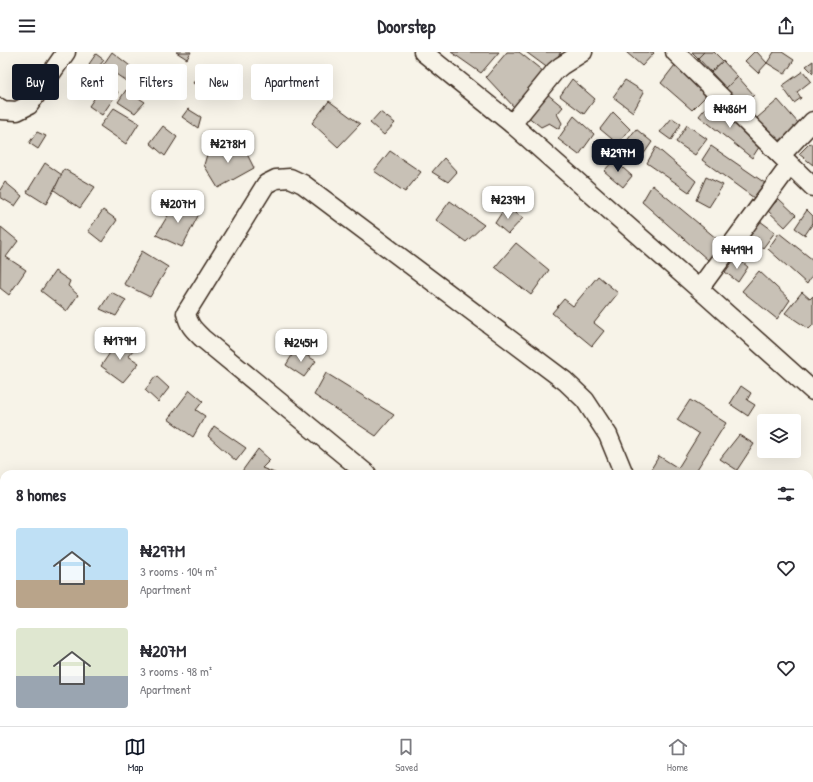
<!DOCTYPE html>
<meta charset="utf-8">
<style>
body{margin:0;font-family:"Patrick Hand",sans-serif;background:#f7f7f7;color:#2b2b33;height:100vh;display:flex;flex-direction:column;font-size:15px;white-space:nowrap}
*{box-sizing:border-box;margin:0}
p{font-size:13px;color:#7c7c81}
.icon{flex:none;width:22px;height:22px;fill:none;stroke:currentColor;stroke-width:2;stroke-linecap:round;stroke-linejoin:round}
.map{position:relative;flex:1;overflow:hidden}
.side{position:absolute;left:0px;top:418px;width:813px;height:256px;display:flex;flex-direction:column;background:#fff;border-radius:12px 12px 0 0;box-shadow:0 4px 16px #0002}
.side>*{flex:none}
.top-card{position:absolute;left:12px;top:12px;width:400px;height:36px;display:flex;gap:8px}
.fabs{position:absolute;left:757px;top:362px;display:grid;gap:8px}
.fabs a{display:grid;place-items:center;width:44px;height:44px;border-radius:4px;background:#fff;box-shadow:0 4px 16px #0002;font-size:20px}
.price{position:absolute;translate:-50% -34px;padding:0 9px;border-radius:8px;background:#fff;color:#222;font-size:13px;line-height:26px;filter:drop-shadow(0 1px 2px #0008)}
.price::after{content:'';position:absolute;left:50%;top:24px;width:12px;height:9px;margin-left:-6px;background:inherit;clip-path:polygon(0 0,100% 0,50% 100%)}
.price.on{background:#111827;color:#fff}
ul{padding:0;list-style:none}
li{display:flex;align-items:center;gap:12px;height:100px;padding:0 16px}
li span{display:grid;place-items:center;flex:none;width:112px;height:80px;border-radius:4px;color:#555}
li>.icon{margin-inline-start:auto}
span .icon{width:48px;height:48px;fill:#fffc;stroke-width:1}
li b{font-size:17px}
h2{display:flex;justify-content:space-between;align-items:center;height:48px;padding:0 16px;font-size:17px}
.tag{padding:0 14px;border-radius:4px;background:#fff;box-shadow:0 4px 16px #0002;font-size:14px;line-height:36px}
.tag.on{background:#111827;color:#fff}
header{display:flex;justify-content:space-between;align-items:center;height:52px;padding:0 16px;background:#fff;font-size:18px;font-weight:700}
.tabs{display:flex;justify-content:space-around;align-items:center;height:56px;border-top:1px solid #e1e1e2;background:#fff;font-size:11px;color:#7c7c81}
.tabs a{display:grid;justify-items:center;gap:2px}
.tabs .on{color:#111827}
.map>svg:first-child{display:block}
.building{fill:#c8c1b6;stroke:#3b2a1e}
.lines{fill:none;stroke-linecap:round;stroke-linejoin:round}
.minor-casing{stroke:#3b2a1e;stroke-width:21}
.primary-casing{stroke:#3b2a1e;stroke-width:25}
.minor{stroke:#f7f3e8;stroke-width:18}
.primary{stroke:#f7f3e8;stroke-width:22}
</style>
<header><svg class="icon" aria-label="menu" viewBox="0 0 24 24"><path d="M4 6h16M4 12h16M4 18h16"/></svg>Doorstep<svg class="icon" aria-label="share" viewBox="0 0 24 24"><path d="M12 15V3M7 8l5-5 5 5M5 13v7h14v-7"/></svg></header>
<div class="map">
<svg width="813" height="674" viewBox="0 0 813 674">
<rect width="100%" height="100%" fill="#f7f3e8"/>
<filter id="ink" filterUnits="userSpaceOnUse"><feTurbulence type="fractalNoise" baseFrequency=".025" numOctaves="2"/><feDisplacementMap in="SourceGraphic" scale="8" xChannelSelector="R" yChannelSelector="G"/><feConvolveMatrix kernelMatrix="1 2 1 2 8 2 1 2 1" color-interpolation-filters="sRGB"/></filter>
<g filter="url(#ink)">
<g class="building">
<path d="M112,0L134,17L126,29L103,13Z"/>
<path d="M176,0H191L187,7Z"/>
<path d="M451,0H499L481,21Z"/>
<path d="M507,0H519L544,20L515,56L486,25Z"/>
<path d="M526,0H561L549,17Z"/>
<path d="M626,0H653L654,1L642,14Z"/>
<path d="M692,0H704L698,6Z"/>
<path d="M704,0H714L723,9L711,20L698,6Z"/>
<path d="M754,0H757L767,11L758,21L745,9Z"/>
<path d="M774,0H782L794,8L785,22L767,11Z"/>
<path d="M96,2L104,8L96,18L89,12Z"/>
<path d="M678,9L709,41L692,58L661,31Z"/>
<path d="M723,9L738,25L726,36L711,20Z"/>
<path d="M813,9V21L806,14Z"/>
<path d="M205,14L219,23L210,42L193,31Z"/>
<path d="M803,19L811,29L797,40L801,46L794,51L782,34Z"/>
<path d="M738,25L754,43L742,54L726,36Z"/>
<path d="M572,27L595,47L584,62L560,44Z"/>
<path d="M625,28L644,40L633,60L613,45Z"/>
<path d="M105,31L118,40L102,63L89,54Z"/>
<path d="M126,38L145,50L135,61L118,50Z"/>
<path d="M546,41L563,55L557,62L562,71L559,77L549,71L541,75L527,64Z"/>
<path d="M778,48L799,72L777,91L757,66Z"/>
<path d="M329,49L360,72L338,95L312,71Z"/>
<path d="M711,49L761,92L752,106L699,64Z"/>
<path d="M114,56L139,71L126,92L100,74Z"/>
<path d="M188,57L201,65L198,76L182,65Z"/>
<path d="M380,60L395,71L384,83L370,71Z"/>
<path d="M613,60L630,77L618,92L600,77Z"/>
<path d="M574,64L594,82L579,103L558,87Z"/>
<path d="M672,66L681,72L671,88L660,80Z"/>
<path d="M687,73L707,87L695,103L676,90Z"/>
<path d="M163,74L177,85L165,104L150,91Z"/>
<path d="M636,77L652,90L641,106L622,95Z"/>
<path d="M37,80L46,84L38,97L29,91Z"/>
<path d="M241,90L254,116L218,136L204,113L208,99Z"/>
<path d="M810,91L813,93V113L799,102Z"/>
<path d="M711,94L765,131L754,146L702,108Z"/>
<path d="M656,95L696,129L689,140L647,111Z"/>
<path d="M390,99L421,120L405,140L374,119Z"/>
<path d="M444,106L457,120L448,130L432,120Z"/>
<path d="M614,108L632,124L623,135L604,119Z"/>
<path d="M45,111L62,123L46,152L27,140Z"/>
<path d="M64,117L95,135L80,156L54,138Z"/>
<path d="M706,125L723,133L709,155L696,148Z"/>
<path d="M5,130L22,144L15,154L0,145V138Z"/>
<path d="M652,133L722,191L708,208L642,150Z"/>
<path d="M779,147L796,163L785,175L767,158Z"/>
<path d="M450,149L484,173L466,190L436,168Z"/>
<path d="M176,150L200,160L182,195L156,183Z"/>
<path d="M506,154L523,166L508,182L495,171Z"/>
<path d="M103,158L117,168L102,190L88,179Z"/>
<path d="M807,158L813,164V171L805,183L795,176Z"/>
<path d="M760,169L775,180L763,196L748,187Z"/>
<path d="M1,175L18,189L6,205L26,218L9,243L0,236Z"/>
<path d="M779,181L813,208V222L807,232L768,197Z"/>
<path d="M516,191L549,218L531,243L495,215Z"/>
<path d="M142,199L168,215L150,245L124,232Z"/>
<path d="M736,205L748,215L738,230L725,220Z"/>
<path d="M55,219L70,229L68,234L78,243L67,259L41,239Z"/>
<path d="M759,219L790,248L777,267L742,239Z"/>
<path d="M598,224L618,241L594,271L604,279L592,294L552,261L564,247L573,254Z"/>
<path d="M111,240L126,248L116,264L100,257Z"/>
<path d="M802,240L810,247L813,244V273L809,277L785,261Z"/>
<path d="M120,286L135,296L128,304L139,311L123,330L101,314Z"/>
<path d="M296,297L316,309L304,325L286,313Z"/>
<path d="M326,321L394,363L376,384L314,343Z"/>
<path d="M156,324L169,336L158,350L145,338Z"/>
<path d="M741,334L751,341L747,348L755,353L748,364L730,352Z"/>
<path d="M190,338L203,349L196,358L205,364L193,385L168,367Z"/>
<path d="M690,348L726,371L694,422H648L659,404L678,416L699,382L677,368Z"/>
<path d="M214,374L246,396L236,409L208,384Z"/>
<path d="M739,383L754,392L737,418L720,407Z"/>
<path d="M258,397L270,408L262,416L277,422H240Z"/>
<path d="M321,670H333L337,674H318Z"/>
<path d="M493,670H509L506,674H498Z"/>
</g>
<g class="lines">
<g class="minor-casing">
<g id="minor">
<path d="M423,0L512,72L699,237L813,339"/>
<path d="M675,0L813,135"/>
<path d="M0,56L1,58L17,59L29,53L66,0"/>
<path d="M512,72L555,19L561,14L583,0"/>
<path d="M781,103L813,69"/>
<path d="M699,237L790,113"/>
<path d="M367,422L202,286C193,277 189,274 186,261L266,132L276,127L290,126L303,132L565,329L585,348L608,383L624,422"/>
</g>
</g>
<g class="primary-casing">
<g id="primary">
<path d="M809,513L813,507"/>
<path d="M809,576L813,570"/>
<path d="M697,674L700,670"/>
<path d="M743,674L745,670"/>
</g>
</g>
<use href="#minor" class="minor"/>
<use href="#primary" class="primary"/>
</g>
</g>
</svg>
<div class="fabs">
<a><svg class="icon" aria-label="layers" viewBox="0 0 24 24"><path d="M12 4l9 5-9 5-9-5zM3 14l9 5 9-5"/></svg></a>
</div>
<b class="price" style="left:730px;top:77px">₦486M</b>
<b class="price" style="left:228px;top:112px">₦278M</b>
<b class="price on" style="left:618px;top:121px">₦297M</b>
<b class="price" style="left:508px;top:168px">₦239M</b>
<b class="price" style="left:178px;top:172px">₦207M</b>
<b class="price" style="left:737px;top:218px">₦419M</b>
<b class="price" style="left:120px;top:309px">₦179M</b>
<b class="price" style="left:301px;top:311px">₦245M</b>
<div class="top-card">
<a class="tag on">Buy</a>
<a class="tag">Rent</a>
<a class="tag">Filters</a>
<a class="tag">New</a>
<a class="tag">Apartment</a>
</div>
<section class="side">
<h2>8 homes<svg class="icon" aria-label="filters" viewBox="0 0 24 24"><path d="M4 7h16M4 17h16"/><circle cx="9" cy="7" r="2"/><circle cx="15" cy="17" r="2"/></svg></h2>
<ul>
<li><span style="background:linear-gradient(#bfe0f5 65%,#b9a48a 0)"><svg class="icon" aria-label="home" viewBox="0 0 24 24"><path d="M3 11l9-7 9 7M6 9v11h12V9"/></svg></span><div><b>₦297M</b><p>3 rooms · 104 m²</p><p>Apartment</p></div><svg class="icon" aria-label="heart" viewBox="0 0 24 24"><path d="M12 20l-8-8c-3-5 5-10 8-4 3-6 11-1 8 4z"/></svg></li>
<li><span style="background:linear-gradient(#dfe7d0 60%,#9aa5b1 0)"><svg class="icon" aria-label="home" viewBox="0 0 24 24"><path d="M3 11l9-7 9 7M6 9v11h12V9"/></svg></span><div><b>₦207M</b><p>3 rooms · 98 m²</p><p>Apartment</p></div><svg class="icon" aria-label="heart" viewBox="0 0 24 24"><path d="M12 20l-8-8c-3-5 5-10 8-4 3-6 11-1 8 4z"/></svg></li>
</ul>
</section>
</div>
<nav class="tabs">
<a class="on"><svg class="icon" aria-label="map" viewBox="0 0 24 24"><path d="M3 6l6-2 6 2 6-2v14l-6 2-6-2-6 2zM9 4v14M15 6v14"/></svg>Map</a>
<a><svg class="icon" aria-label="saved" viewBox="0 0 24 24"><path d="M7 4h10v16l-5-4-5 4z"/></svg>Saved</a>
<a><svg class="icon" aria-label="home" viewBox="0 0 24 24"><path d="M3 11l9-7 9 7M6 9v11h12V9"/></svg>Home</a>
</nav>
